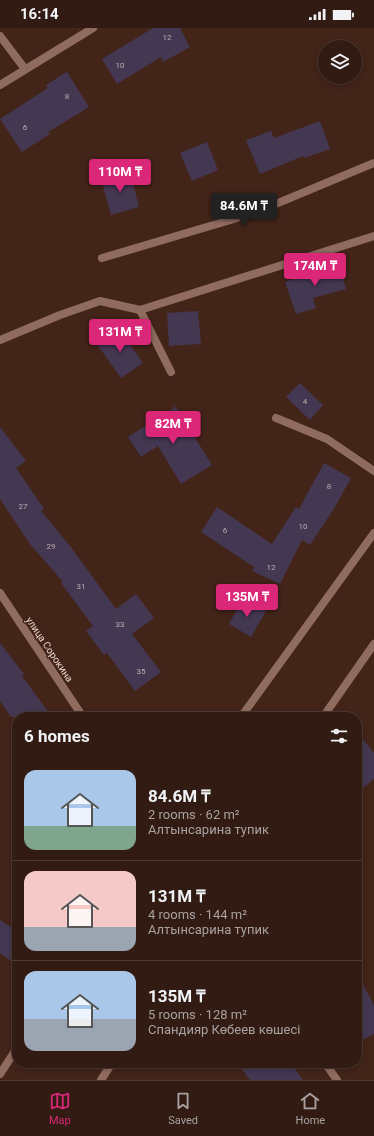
<!DOCTYPE html>
<meta charset="utf-8">
<style>
body{margin:0;font-family:Roboto,sans-serif;background:#3d2821;color:#f1f3f6;height:100vh;display:flex;flex-direction:column;font-size:15px;white-space:nowrap}
*{box-sizing:border-box;margin:0}
p{font-size:13px;color:#a8a1a0}
.icon{flex:none;width:22px;height:22px;fill:none;stroke:currentColor;stroke-width:2;stroke-linecap:round;stroke-linejoin:round}
.map{position:relative;flex:1;overflow:hidden}
.drawer{position:absolute;left:12px;top:684px;width:350px;height:356px;display:flex;flex-direction:column;background:#321b13;border-radius:16px;box-shadow:0 2px 6px #0003,0 0 0 1px #4d3933}
.drawer>*{flex:none}
.buttons{position:absolute;left:318px;top:12px;display:grid;gap:8px}
.buttons a{display:grid;place-items:center;width:44px;height:44px;border-radius:50%;background:#321b13;box-shadow:0 2px 6px #0003,0 0 0 1px #4d3933;font-size:20px}
.price{position:absolute;translate:-50% -34px;padding:0 9px;border-radius:4px;background:#db2777;color:#fff;font-size:13px;line-height:26px;filter:drop-shadow(0 1px 2px #0008)}
.price::after{content:'';position:absolute;left:50%;top:24px;width:12px;height:9px;margin-left:-6px;background:inherit;clip-path:polygon(0 0,100% 0,50% 100%)}
.price.current{background:#222;color:#fff}
ul{padding:0;list-style:none}
li{display:flex;align-items:center;gap:12px;height:100px;padding:0 12px}
li+li{border-top:1px solid #4d3933}
li span{display:grid;place-items:center;flex:none;width:112px;height:80px;border-radius:12px;color:#555}
li>.icon{margin-inline-start:auto}
span .icon{width:48px;height:48px;fill:#fffc;stroke-width:1}
li b{font-size:17px}
h2{display:flex;justify-content:space-between;align-items:center;height:48px;padding:0 12px;font-size:17px}
.status{display:flex;justify-content:space-between;align-items:center;height:28px;padding:0 20px;background:#321b13;direction:ltr}
.status svg{height:11px;fill:currentColor}
.menu{display:flex;justify-content:space-around;align-items:center;height:56px;border-top:1px solid #4d3933;background:#321b13;font-size:11px;color:#a8a1a0}
.menu a{display:grid;justify-items:center;gap:2px}
.menu .current{color:#db2777}
.map>svg:first-child{display:block}
.building{fill:#443752}
.lines{fill:none;stroke-linecap:round;stroke-linejoin:round}
.service{stroke:#906c5f;stroke-width:8}
.minor{stroke:#906c5f;stroke-width:8}
.labels{text-anchor:middle;stroke-width:3;stroke-linejoin:round;paint-order:stroke}
.number-label{font-size:8px;fill:#bfadae}
.street-label{font-size:10px;fill:#e8d4cc;stroke:#422419}
</style>
<div class="status"><b>16:14</b><svg viewBox="0 0 49 12"><path d="M0 12V9h3v3zM5 12V6h3v6zM10 12V3h3v9zM15 12V0h3v12zM26 1h20v11H26zM47 4h2v5h-2z"/></svg></div>
<div class="map">
<svg width="374" height="1052" viewBox="0 0 374 1052">
<rect width="100%" height="100%" fill="#422419"/>
<g class="building">
<path d="M153,0H180L190,19L163,34L161,29L117,56L102,31Z"/>
<path d="M67,44L89,79L48,104L50,106L22,124L0,91L48,60L46,57Z"/>
<path d="M320,93L330,121L304,130L303,128L260,146L246,112L271,103L274,110Z"/>
<path d="M207,114L218,142L192,153L180,125Z"/>
<path d="M130,143L139,179L111,187L101,150Z"/>
<path d="M339,235L346,261L313,270L316,280L296,286L285,254L315,243V242Z"/>
<path d="M198,283L201,316L169,318L167,285Z"/>
<path d="M118,300L143,335L121,350L96,315Z"/>
<path d="M300,355L323,377L310,392L286,369Z"/>
<path d="M173,375L212,437L181,456L158,418L141,429L128,409L174,380Z"/>
<path d="M0,399L26,433L16,440L44,481L41,483L70,518L116,581L136,566L154,590L132,606L161,644L135,663L107,625L104,627L86,603L93,598L61,555L63,554L30,516L0,471Z"/>
<path d="M324,435L351,450L335,479L310,517L302,512L280,556L252,543L254,539L201,504L217,479L272,516L296,479L299,481Z"/>
<path d="M243,571L266,583L251,609L229,596Z"/>
<path d="M0,615L24,646L22,648L52,689H11L0,673Z"/>
<path d="M357,704L374,725V751L357,765Z"/>
<path d="M0,892L17,903V937L0,925Z"/>
<path d="M357,946L374,977V1006L362,1012L357,1003Z"/>
<path d="M237,1035H291L303,1052H250Z"/>
</g>
<g class="lines">
<g class="service">
<path d="M140,282L374,208"/>
<path d="M0,312L60,287L100,273L140,282L171,344"/>
</g>
<g class="minor">
<path d="M0,8L25,41"/>
<path d="M0,57L93,0"/>
<path d="M102,230L254,185L374,135"/>
<path d="M276,390L327,411L374,443"/>
<path d="M0,565L83,689"/>
<path d="M241,689L374,505"/>
<path d="M323,689L374,616"/>
<path d="M325,1035L337,1052"/>
<path d="M0,1046L17,1020"/>
<path d="M101,1052L112,1035"/>
</g>
</g>
<g class="labels">
<g class="number-label">
<text x="167" y="12">12</text>
<text x="120" y="40">10</text>
<text x="67" y="71">8</text>
<text x="25" y="102">6</text>
<text x="305" y="376">4</text>
<text x="329" y="461">8</text>
<text x="23" y="481">27</text>
<text x="303" y="501">10</text>
<text x="225" y="505">6</text>
<text x="51" y="521">29</text>
<text x="271" y="542">12</text>
<text x="81" y="561">31</text>
<text x="120" y="599">33</text>
<text x="141" y="646">35</text>
</g>
<g class="street-label">
<text transform="translate(50 621) rotate(56)" y="4">улица Сорокина</text>
</g>
</g>
</svg>
<div class="buttons">
<a><svg class="icon" aria-label="layers" viewBox="0 0 24 24"><path d="M12 4l9 5-9 5-9-5zM3 14l9 5 9-5"/></svg></a>
</div>
<b class="price" style="left:120px;top:165px">110M ₸</b>
<b class="price current" style="left:244px;top:199px">84.6M ₸</b>
<b class="price" style="left:315px;top:259px">174M ₸</b>
<b class="price" style="left:120px;top:325px">131M ₸</b>
<b class="price" style="left:173px;top:417px">82M ₸</b>
<b class="price" style="left:247px;top:590px">135M ₸</b>
<section class="drawer">
<h2>6 homes<svg class="icon" aria-label="filters" viewBox="0 0 24 24"><path d="M4 7h16M4 17h16"/><circle cx="9" cy="7" r="2"/><circle cx="15" cy="17" r="2"/></svg></h2>
<ul>
<li><span style="background:linear-gradient(#a9c7e8 70%,#7fa58c 0)"><svg class="icon" aria-label="home" viewBox="0 0 24 24"><path d="M3 11l9-7 9 7M6 9v11h12V9"/></svg></span><div><b>84.6M ₸</b><p>2 rooms · 62 m²</p><p>Алтынсарина тупик</p></div></li>
<li><span style="background:linear-gradient(#f6c9c9 70%,#9aa5b1 0)"><svg class="icon" aria-label="home" viewBox="0 0 24 24"><path d="M3 11l9-7 9 7M6 9v11h12V9"/></svg></span><div><b>131M ₸</b><p>4 rooms · 144 m²</p><p>Алтынсарина тупик</p></div></li>
<li><span style="background:linear-gradient(#a9c7e8 60%,#9aa5b1 0)"><svg class="icon" aria-label="home" viewBox="0 0 24 24"><path d="M3 11l9-7 9 7M6 9v11h12V9"/></svg></span><div><b>135M ₸</b><p>5 rooms · 128 m²</p><p>Спандияр Көбеев көшесі</p></div></li>
</ul>
</section>
</div>
<nav class="menu">
<a class="current"><svg class="icon" aria-label="map" viewBox="0 0 24 24"><path d="M3 6l6-2 6 2 6-2v14l-6 2-6-2-6 2zM9 4v14M15 6v14"/></svg>Map</a>
<a><svg class="icon" aria-label="saved" viewBox="0 0 24 24"><path d="M7 4h10v16l-5-4-5 4z"/></svg>Saved</a>
<a><svg class="icon" aria-label="home" viewBox="0 0 24 24"><path d="M3 11l9-7 9 7M6 9v11h12V9"/></svg>Home</a>
</nav>
